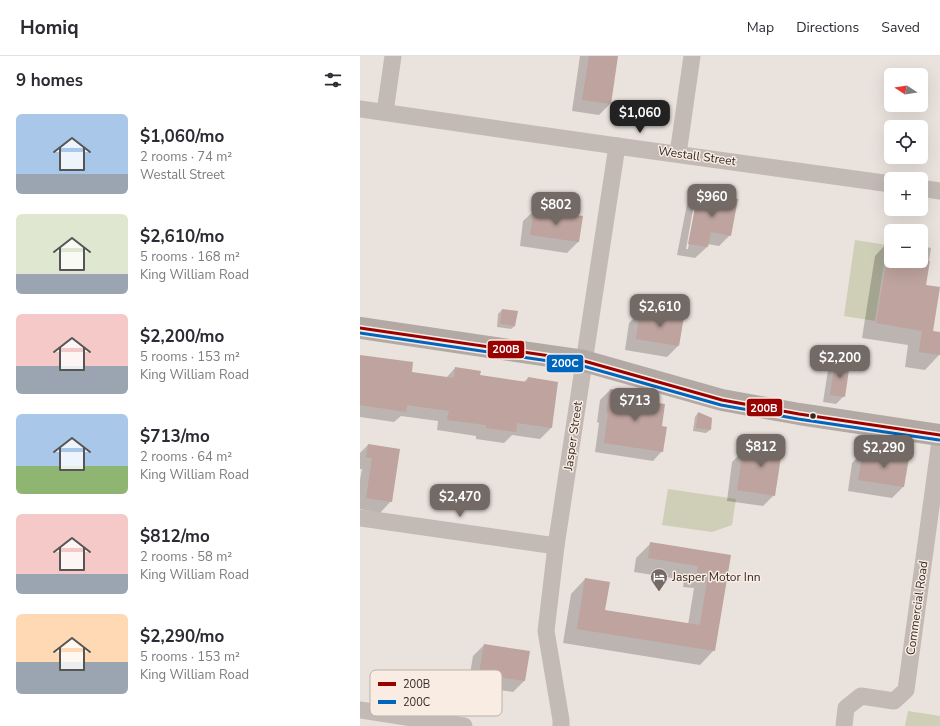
<!DOCTYPE html>
<meta charset="utf-8">
<style>
body{margin:0;font-family:"Nunito Sans",sans-serif;background:#f2f2f3;color:#2b2b33;height:100vh;display:flex;flex-direction:column;font-size:15px;white-space:nowrap}
*{box-sizing:border-box;margin:0}
p{font-size:13px;color:#7c7c81}
.icon{flex:none;width:22px;height:22px;fill:none;stroke:currentColor;stroke-width:2;stroke-linecap:round;stroke-linejoin:round}
.map{position:relative;flex:1;overflow:hidden}
.details{display:flex;flex-direction:column;background:#fff;width:360px}
.details>*{flex:none}
.needle{width:26px;rotate:282deg}
.controls{position:absolute;left:524px;top:12px;display:grid;gap:8px}
.controls a{display:grid;place-items:center;width:44px;height:44px;border-radius:6px;background:#fff;box-shadow:0 4px 16px #0002;font-size:20px}
.price{position:absolute;translate:-50% -34px;padding:0 9px;border-radius:8px;background:#736965;color:#fff;font-size:13px;line-height:26px;filter:drop-shadow(0 1px 2px #0008)}
.price::after{content:'';position:absolute;left:50%;top:24px;width:12px;height:9px;margin-left:-6px;background:inherit;clip-path:polygon(0 0,100% 0,50% 100%)}
.price.selected{background:#222;color:#fff}
ul{padding:0;list-style:none}
li{display:flex;align-items:center;gap:12px;height:100px;padding:0 16px}
li span{display:grid;place-items:center;flex:none;width:112px;height:80px;border-radius:6px;color:#555}
li>.icon{margin-inline-start:auto}
span .icon{width:48px;height:48px;fill:#fffc;stroke-width:1}
li b{font-size:17px}
h2{display:flex;justify-content:space-between;align-items:center;height:48px;padding:0 16px;font-size:17px}
header{display:flex;align-items:center;gap:24px;box-sizing:border-box;height:56px;padding:0 20px;background:#fff;border-bottom:1px solid #e1e1e2}
header strong{font-size:19px}
nav{display:flex;gap:22px;margin-inline-start:auto;font-size:14px}
main{display:flex;flex:1;min-height:0}
.map>svg:first-child{display:block}
.green{fill:#cecfb6}
.shadow{fill:#0003;fill-rule:evenodd}
.building{fill:#bea39e}
.lines{fill:none;stroke-linecap:round;stroke-linejoin:round}
.minor{stroke:#c3bab6;stroke-width:17}
.major{stroke:#b2a9a5;stroke-width:22}
.bus-1-casing{stroke:#f8ece3;stroke-width:6}
.bus-2-casing{stroke:#f8ece3;stroke-width:6}
.bus-1{stroke:#900;stroke-width:3}
.bus-2{stroke:#0065bd;stroke-width:3}
.bus-dot{fill:#332825;stroke:#f8ece3;stroke-width:1.5}
.labels{text-anchor:middle;stroke-width:3;stroke-linejoin:round;paint-order:stroke}
.street-label{font-size:12px;fill:#332825;stroke:#f8ece3}
.poi-label{font-size:12px;fill:#332825;stroke:#f8ece3;text-anchor:start}
.key{fill:#f8ece3;stroke:#bdb1aa;stroke-width:1}
.key-label{font-size:11px;fill:#332825}
.line-badge{stroke:#f8ece3;stroke-width:1.5}
.badge-label{font-size:11px;text-anchor:middle;font-weight:bold;fill:#fff}
</style>
<header>
<strong>Homiq</strong>
<nav><a>Map</a><a>Directions</a><a>Saved</a></nav>
</header>
<main>
<section class="details">
<h2>9 homes<svg class="icon" aria-label="filters" viewBox="0 0 24 24"><path d="M4 7h16M4 17h16"/><circle cx="9" cy="7" r="2"/><circle cx="15" cy="17" r="2"/></svg></h2>
<ul>
<li><span style="background:linear-gradient(#a9c7e8 75%,#9aa5b1 0)"><svg class="icon" aria-label="home" viewBox="0 0 24 24"><path d="M3 11l9-7 9 7M6 9v11h12V9"/></svg></span><div><b>$1,060/mo</b><p>2 rooms · 74 m²</p><p>Westall Street</p></div></li>
<li><span style="background:linear-gradient(#dfe7d0 75%,#9aa5b1 0)"><svg class="icon" aria-label="home" viewBox="0 0 24 24"><path d="M3 11l9-7 9 7M6 9v11h12V9"/></svg></span><div><b>$2,610/mo</b><p>5 rooms · 168 m²</p><p>King William Road</p></div></li>
<li><span style="background:linear-gradient(#f6c9c9 65%,#9aa5b1 0)"><svg class="icon" aria-label="home" viewBox="0 0 24 24"><path d="M3 11l9-7 9 7M6 9v11h12V9"/></svg></span><div><b>$2,200/mo</b><p>5 rooms · 153 m²</p><p>King William Road</p></div></li>
<li><span style="background:linear-gradient(#a9c7e8 65%,#8fb573 0)"><svg class="icon" aria-label="home" viewBox="0 0 24 24"><path d="M3 11l9-7 9 7M6 9v11h12V9"/></svg></span><div><b>$713/mo</b><p>2 rooms · 64 m²</p><p>King William Road</p></div></li>
<li><span style="background:linear-gradient(#f6c9c9 75%,#9aa5b1 0)"><svg class="icon" aria-label="home" viewBox="0 0 24 24"><path d="M3 11l9-7 9 7M6 9v11h12V9"/></svg></span><div><b>$812/mo</b><p>2 rooms · 58 m²</p><p>King William Road</p></div></li>
<li><span style="background:linear-gradient(#ffd9b3 60%,#9aa5b1 0)"><svg class="icon" aria-label="home" viewBox="0 0 24 24"><path d="M3 11l9-7 9 7M6 9v11h12V9"/></svg></span><div><b>$2,290/mo</b><p>5 rooms · 153 m²</p><p>King William Road</p></div></li>
</ul>
</section>
<div class="map">
<svg width="580" height="670" viewBox="0 0 580 670">
<rect width="100%" height="100%" fill="#eae2dd"/>
<g class="green">
<path d="M495,184L527,189L515,265L484,260Z"/>
<path d="M308,433L376,443L372,469L352,476L302,469Z"/>
<path d="M548,655L580,660V670H545Z"/>
</g>
<g class="shadow">
<path d="M220,0H257L250,48L239,59L212,55Z"/>
<path d="M338,137L370,179L359,190L347,188V191L335,202L317,199L327,148ZM334,148H336L328,193H326Z"/>
<path d="M175,154L222,161L218,186L207,197L160,190L163,165Z"/>
<path d="M529,185H531V205H561V190L571,192L565,230L572,275L580,277V294L579,299L565,314L545,311L548,289L502,282L515,200Z"/>
<path d="M142,254L155,270L151,273L137,271L138,258Z"/>
<path d="M280,256L318,290L307,301L265,294L269,267Z"/>
<path d="M0,300L51,317L86,322L95,312L119,320L164,326L168,322L191,372L180,383L152,379L144,387L116,383V380L77,374L78,365L41,360L34,366L0,361Z"/>
<path d="M476,306L484,340L476,348L463,346L468,314Z"/>
<path d="M250,334L285,346L300,371L302,395L293,405L235,396L239,367L237,366L240,344Z"/>
<path d="M338,357L351,363L350,374L346,377L333,375L335,361Z"/>
<path d="M394,384L414,439L403,450L367,445L372,406Z"/>
<path d="M8,389L31,445L20,457L0,453V424L2,413H0V397Z"/>
<path d="M503,396L548,403L543,431L532,442L488,435L492,407Z"/>
<path d="M291,487L369,500L354,594L340,609L203,587L211,538L225,523L244,555L328,569L334,532L323,531L324,524L274,516L276,502Z"/>
<path d="M124,589L164,625L153,636L108,629L113,600Z"/>
</g>
<g class="building">
<path d="M229,0H258L251,48L222,44Z"/>
<path d="M338,136L378,143L371,180L351,176L348,191L328,188Z"/>
<path d="M174,153L223,160L219,186L170,179Z"/>
<path d="M526,205H570L566,229L580,231L573,275L580,276V299L559,296L562,275L516,267Z"/>
<path d="M142,253L158,255L155,270L140,268Z"/>
<path d="M280,255L324,261L319,290L276,283Z"/>
<path d="M0,299L53,306L52,316L94,322L95,311L121,315L120,319L167,326L168,321L198,326L192,372L157,367L156,376L126,372V369L87,364L89,355L47,349L46,356L0,349Z"/>
<path d="M475,305L490,307L485,341L470,339Z"/>
<path d="M250,333L287,338L286,345L305,348L302,370L307,371L303,396L244,387L248,357H246Z"/>
<path d="M338,356L352,362L351,374L336,372Z"/>
<path d="M393,383L423,388L415,440L377,434L383,394L391,395Z"/>
<path d="M8,388L40,393L32,446L6,442L12,402L6,401Z"/>
<path d="M503,395L549,402L544,431L498,424Z"/>
<path d="M290,486L371,499L355,595L217,573L225,522L250,526L245,554L340,569L348,518L337,517L338,510L288,502Z"/>
<path d="M124,588L170,595L165,625L119,618Z"/>
</g>
<g class="lines">
<g class="minor">
<path d="M0,53L257,90L531,128"/>
<path d="M25,56L33,0"/>
<path d="M318,98L332,0"/>
<path d="M561,132L580,135"/>
<path d="M0,462L196,490"/>
<path d="M0,654L104,670"/>
<path d="M201,670V664L186,575L196,490L257,90"/>
<path d="M484,670L486,652L501,640L534,645L546,634L580,385"/>
</g>
<path class="major" d="M0,272L224,305L362,344L439,358L580,379"/>
<g class="bus-1-casing">
<path id="bus-1" d="M0,272L224,305L362,344L439,358L580,379"/>
</g>
<g class="bus-2-casing">
<path id="bus-2" d="M0,277L223,310L361,349L438,363L579,384"/>
</g>
<use href="#bus-1" class="bus-1"/>
<use href="#bus-2" class="bus-2"/>
</g>
<defs>
<g id="hotel-pin" transform="scale(0.9)"><path d="M0 17L-7.5 6A9.5 9.5 0 1 1 7.5 6Z" fill="#736965" stroke="#f8ece3"/><path d="M-6-4.5h1.5V1H6V5H4.5V3h-9V5H-6ZM-4 0a1.8 1.8 0 1 1 3.6 0ZM.5 0V-2.5h3Q6-2.5 6 0Z" fill="#fff"/></g>
</defs>
<g fill-rule="evenodd">
<use href="#hotel-pin" x="299" y="521"/>
</g>
<circle class="bus-dot" cx="453" cy="360" r="3.5"/>
<g class="labels">
<g class="street-label">
<text transform="translate(337 100) rotate(8)" y="4">Westall Street</text>
<text transform="translate(213 380) rotate(-82)" y="4">Jasper Street</text>
<text transform="translate(557 552) rotate(-82)" y="4">Commercial Road</text>
</g>
<g class="poi-label">
<text x="312" y="525">Jasper Motor Inn</text>
</g>
</g>
<rect x="10" y="614" width="132" height="46" rx="6" class="key"/>
<rect x="18" y="626" width="18" height="4" fill="#900"/>
<rect x="18" y="644" width="18" height="4" fill="#0065bd"/>
<g class="key-label">
<text x="43" y="632">200B</text>
<text x="43" y="650">200C</text>
</g>
<g class="line-badge">
<rect x="127" y="284" width="38" height="19" rx="4" fill="#900"/>
<rect x="186" y="298" width="38" height="19" rx="4" fill="#0065bd"/>
<rect x="386" y="342" width="37" height="19" rx="4" fill="#900"/>
</g>
<g class="badge-label">
<text x="146" y="297">200B</text>
<text x="205" y="311">200C</text>
<text x="404" y="356">200B</text>
</g>
</svg>
<div class="controls">
<a><svg class="needle" viewBox="-14 -14 28 28"><path d="M0-13l5 13h-10z" fill="#e53935"/><path d="M0 13l5-13h-10z" fill="#7c7c81"/></svg></a>
<a><svg class="icon" aria-label="locate" viewBox="0 0 24 24"><circle cx="12" cy="12" r="6"/><path d="M12 2v4M12 18v4M2 12h4M18 12h4"/></svg></a>
<a>+</a>
<a>−</a>
</div>
<b class="price selected" style="left:280px;top:78px">$1,060</b>
<b class="price" style="left:352px;top:162px">$960</b>
<b class="price" style="left:196px;top:170px">$802</b>
<b class="price" style="left:300px;top:272px">$2,610</b>
<b class="price" style="left:480px;top:323px">$2,200</b>
<b class="price" style="left:275px;top:366px">$713</b>
<b class="price" style="left:401px;top:412px">$812</b>
<b class="price" style="left:524px;top:413px">$2,290</b>
<b class="price" style="left:100px;top:462px">$2,470</b>
</div>
</main>
